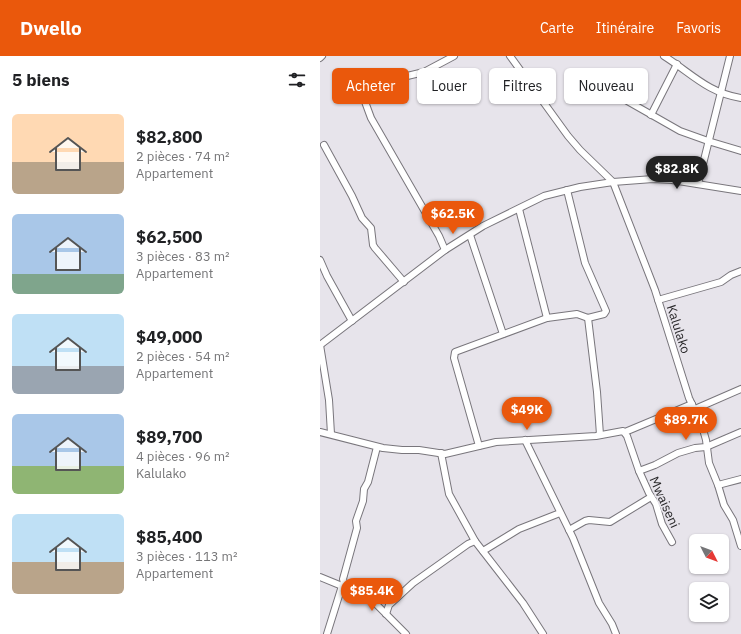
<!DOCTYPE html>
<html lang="fr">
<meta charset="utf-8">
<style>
body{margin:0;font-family:"IBM Plex Sans",sans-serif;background:#f2f2f2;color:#202124;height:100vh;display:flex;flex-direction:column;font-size:15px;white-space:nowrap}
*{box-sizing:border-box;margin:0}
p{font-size:13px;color:#757577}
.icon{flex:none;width:22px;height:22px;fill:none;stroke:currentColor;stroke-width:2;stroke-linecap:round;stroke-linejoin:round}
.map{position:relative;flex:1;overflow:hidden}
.drawer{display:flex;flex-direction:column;background:#fff;width:320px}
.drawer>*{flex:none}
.top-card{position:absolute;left:12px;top:12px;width:349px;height:36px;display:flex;gap:8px}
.needle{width:26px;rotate:132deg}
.buttons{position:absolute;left:369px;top:478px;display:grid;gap:8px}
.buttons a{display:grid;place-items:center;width:40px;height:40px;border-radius:6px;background:#fff;box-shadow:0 1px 3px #0004;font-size:20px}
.price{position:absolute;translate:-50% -34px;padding:0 9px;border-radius:14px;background:#ea580c;color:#fff;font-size:13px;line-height:26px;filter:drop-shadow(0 1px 2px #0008)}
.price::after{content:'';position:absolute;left:50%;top:24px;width:12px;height:9px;margin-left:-6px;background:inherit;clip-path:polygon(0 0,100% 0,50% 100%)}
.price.on{background:#222;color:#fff}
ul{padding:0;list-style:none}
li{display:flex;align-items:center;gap:12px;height:100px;padding:0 12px}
li span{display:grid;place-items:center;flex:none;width:112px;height:80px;border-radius:6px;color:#555}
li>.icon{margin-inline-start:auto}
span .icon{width:48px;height:48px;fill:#fffc;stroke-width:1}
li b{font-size:17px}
h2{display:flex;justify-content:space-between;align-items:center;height:48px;padding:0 12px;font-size:17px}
.pill{padding:0 14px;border-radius:6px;background:#fff;box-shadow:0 1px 3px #0004;font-size:14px;line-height:36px}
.pill.on{background:#ea580c;color:#fff}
header{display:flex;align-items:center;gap:24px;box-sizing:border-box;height:56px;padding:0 20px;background:#ea580c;color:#fff}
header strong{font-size:19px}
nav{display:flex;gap:22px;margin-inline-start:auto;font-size:14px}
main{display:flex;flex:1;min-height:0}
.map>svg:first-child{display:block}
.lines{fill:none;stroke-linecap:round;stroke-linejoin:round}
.street-casing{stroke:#79767c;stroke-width:8}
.street{stroke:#fff;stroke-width:6}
.labels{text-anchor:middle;stroke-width:3.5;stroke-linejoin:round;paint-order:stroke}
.street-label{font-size:13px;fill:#282729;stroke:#e7e4eb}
</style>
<header>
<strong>Dwello</strong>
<nav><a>Carte</a><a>Itinéraire</a><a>Favoris</a></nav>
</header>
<main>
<section class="drawer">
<h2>5 biens<svg class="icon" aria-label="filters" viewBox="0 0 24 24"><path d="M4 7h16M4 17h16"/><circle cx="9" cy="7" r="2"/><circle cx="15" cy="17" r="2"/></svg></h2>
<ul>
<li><span style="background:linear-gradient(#ffd9b3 60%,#b9a48a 0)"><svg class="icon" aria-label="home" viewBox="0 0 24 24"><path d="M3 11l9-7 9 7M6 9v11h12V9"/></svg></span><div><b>$82,800</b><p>2 pièces · 74 m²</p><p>Appartement</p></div></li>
<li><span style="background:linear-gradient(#a9c7e8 75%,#7fa58c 0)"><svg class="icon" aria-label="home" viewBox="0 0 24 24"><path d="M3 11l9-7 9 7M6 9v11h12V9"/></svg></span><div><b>$62,500</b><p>3 pièces · 83 m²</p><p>Appartement</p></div></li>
<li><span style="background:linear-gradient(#bfe0f5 65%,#9aa5b1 0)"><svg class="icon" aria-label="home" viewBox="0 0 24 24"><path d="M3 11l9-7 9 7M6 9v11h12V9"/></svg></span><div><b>$49,000</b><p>2 pièces · 54 m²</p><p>Appartement</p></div></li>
<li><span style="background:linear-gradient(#a9c7e8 65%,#8fb573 0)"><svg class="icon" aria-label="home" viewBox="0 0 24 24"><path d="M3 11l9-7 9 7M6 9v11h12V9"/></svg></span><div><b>$89,700</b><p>4 pièces · 96 m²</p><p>Kalulako</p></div></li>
<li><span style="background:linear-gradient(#bfe0f5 60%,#b9a48a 0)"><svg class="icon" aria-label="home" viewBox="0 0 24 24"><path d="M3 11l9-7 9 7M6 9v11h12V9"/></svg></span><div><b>$85,400</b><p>3 pièces · 113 m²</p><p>Appartement</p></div></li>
</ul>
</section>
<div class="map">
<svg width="421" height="578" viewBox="0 0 421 578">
<rect width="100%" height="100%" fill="#e7e4eb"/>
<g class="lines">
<g class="street-casing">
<g id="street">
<path d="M190,0L248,80L260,94L293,126L335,234L369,342L382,370L386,384L389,407L398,429L404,449L413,464L421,490"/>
<path d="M344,0C371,17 388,37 421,42"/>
<path d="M0,2L2,0"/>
<path d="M295,38L360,75L388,85L421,95"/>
<path d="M331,59L357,8"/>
<path d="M4,89L32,140L42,162L51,172L53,189L55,192L84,226"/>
<path d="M378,128L410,0"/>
<path d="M199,153L227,262"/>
<path d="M150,179L183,278"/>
<path d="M125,194L119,180L51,62L44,43L46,38L58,31L68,23L83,21L104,16L134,0"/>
<path d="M0,204L7,220L32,265"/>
<path d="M338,244L401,226L411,219L421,215"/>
<path d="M268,262L277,336L280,379"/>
<path d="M0,289L125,194L163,170L224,140L260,131L293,126L333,123L352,124L421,135"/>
<path d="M0,289L9,344L11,378"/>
<path d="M375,353L421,333"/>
<path d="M0,376L63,392L82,394H99L125,398L176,386L276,380L303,375L307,380L319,415L329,437L336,448L342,468L352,486"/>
<path d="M305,376L372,348"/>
<path d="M205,384L253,482L279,547L292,568L296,578"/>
<path d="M159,390L134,302L135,296L227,262L257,258L268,262L284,258L286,255L265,207L247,134"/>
<path d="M121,397L129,438L155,485"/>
<path d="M319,415L335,409L358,397L375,392L386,391L421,376"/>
<path d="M398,429L421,423"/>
<path d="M249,474L265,465L269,464L290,466L331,441"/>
<path d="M163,495L199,473L240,457"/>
<path d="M0,521L22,530"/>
<path d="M24,527L54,546L86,578"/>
<path d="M66,558L69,549L93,527L148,488L155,485L203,547L223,578"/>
<path d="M7,578L22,530L24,527L23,523L37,472L36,465L43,445L44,433L48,426L57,391"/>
</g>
</g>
<use href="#street" class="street"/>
</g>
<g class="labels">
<g class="street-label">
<text transform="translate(359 273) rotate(72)" y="5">Kalulako</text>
<text transform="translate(345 446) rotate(66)" y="5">Mwaiseni</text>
</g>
</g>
</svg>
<div class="buttons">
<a><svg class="needle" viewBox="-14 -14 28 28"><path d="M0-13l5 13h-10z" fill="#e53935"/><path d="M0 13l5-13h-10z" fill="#757577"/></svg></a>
<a><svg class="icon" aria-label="layers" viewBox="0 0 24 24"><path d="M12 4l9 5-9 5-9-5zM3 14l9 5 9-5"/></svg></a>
</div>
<b class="price on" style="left:357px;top:134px">$82.8K</b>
<b class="price" style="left:133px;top:179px">$62.5K</b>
<b class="price" style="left:207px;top:375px">$49K</b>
<b class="price" style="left:366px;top:385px">$89.7K</b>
<b class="price" style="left:52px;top:556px">$85.4K</b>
<div class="top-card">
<a class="pill on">Acheter</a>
<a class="pill">Louer</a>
<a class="pill">Filtres</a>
<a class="pill">Nouveau</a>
</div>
</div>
</main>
